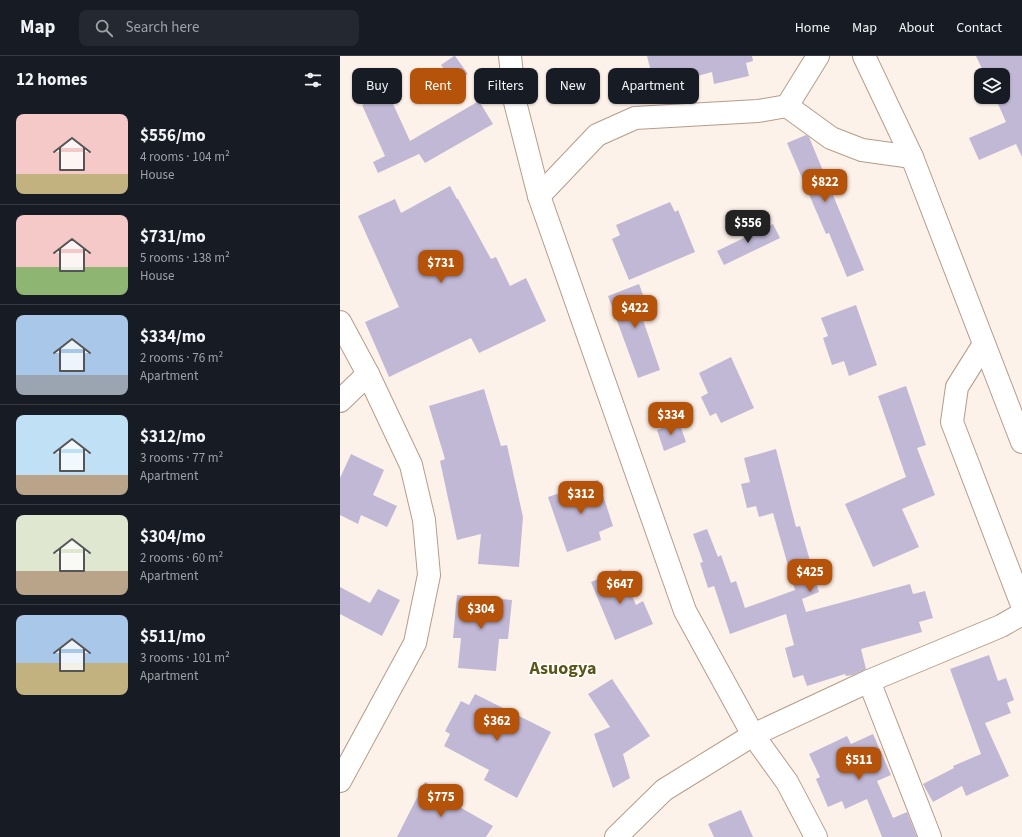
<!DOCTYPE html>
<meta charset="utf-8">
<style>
body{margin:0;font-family:"Source Sans 3",sans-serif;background:#242831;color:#f1f3f6;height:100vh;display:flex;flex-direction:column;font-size:15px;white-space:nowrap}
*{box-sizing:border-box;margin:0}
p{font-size:13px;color:#9ea1a6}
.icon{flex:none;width:22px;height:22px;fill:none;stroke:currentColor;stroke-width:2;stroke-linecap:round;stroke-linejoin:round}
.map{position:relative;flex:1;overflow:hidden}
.side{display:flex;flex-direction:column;background:#171b24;width:340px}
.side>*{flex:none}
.banner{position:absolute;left:12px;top:12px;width:380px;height:36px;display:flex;gap:8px}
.controls{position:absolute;left:634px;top:12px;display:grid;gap:8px}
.controls a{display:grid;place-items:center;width:36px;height:36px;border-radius:8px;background:#171b24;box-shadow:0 1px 3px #0004;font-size:20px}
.price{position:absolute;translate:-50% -34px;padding:0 9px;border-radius:8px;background:#b45309;color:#fff;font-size:13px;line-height:26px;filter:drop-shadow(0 1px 2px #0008)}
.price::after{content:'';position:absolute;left:50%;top:24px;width:12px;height:9px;margin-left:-6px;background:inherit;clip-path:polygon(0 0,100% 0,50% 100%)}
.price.selected{background:#222;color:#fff}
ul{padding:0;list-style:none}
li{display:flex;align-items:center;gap:12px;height:100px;padding:0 16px}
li+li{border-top:1px solid #363941}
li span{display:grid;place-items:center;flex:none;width:112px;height:80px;border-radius:8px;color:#555}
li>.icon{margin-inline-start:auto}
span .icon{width:48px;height:48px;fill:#fffc;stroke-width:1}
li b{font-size:17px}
h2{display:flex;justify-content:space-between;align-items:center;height:48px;padding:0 16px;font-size:17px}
.chip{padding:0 14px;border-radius:8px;background:#171b24;box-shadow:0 1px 3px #0004;font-size:14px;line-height:36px}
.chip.selected{background:#b45309;color:#fff}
header{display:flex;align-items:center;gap:24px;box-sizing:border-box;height:56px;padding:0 20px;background:#171b24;border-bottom:1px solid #363941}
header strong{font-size:19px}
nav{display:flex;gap:22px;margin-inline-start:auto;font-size:14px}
.search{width:280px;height:36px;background:#242831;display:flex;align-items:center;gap:10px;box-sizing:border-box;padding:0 14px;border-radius:8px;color:#9ea1a6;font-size:15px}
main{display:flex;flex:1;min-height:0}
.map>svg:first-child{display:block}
.building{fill:#c1b8d5}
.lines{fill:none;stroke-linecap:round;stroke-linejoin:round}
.minor-casing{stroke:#b69c88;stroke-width:24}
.minor{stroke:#fff;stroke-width:22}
.labels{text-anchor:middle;stroke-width:3;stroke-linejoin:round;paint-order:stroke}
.district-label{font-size:18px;font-weight:bold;fill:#5a5518;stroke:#fff}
</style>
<header>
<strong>Map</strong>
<div class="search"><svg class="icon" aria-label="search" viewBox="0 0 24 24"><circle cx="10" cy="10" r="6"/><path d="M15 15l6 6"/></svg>Search here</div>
<nav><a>Home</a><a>Map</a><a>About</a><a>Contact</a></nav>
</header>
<main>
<section class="side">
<h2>12 homes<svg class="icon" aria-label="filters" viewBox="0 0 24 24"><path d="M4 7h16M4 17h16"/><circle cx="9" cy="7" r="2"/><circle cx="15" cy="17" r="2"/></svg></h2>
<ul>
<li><span style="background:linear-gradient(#f6c9c9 75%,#c2b280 0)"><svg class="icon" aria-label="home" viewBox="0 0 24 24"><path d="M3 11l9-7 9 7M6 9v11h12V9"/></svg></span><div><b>$556/mo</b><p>4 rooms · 104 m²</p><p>House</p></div></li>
<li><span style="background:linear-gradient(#f6c9c9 65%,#8fb573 0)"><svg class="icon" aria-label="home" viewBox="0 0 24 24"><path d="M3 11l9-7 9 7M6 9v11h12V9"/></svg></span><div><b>$731/mo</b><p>5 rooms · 138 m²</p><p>House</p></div></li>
<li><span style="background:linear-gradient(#a9c7e8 75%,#9aa5b1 0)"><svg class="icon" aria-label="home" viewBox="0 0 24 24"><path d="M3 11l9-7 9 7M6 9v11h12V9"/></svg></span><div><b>$334/mo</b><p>2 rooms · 76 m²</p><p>Apartment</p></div></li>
<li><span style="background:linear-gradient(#bfe0f5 75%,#b9a48a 0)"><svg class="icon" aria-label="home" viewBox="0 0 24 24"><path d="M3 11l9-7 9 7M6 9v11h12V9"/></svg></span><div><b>$312/mo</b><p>3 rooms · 77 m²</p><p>Apartment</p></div></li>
<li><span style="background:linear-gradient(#dfe7d0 70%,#b9a48a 0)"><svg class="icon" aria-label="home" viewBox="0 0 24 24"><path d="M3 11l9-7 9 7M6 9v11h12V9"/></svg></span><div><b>$304/mo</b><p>2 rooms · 60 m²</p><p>Apartment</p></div></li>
<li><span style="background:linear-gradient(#a9c7e8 60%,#c2b280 0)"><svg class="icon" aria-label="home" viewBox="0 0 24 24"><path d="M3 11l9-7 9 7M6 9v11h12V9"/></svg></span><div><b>$511/mo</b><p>3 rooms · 101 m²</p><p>Apartment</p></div></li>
</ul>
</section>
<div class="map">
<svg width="682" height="781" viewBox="0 0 682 781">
<rect width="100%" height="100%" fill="#fdf2ea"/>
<g class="building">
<path d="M114,0H115L128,18L114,27L101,9Z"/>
<path d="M307,0H412L413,5L406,7L409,20L374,28L372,16L315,32Z"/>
<path d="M636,0H682V101L676,88L639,104L629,82L666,66L655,41H663V19H645Z"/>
<path d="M48,37L70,85L139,45L153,68L85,107L79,98L38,117L33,106L45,100L22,49Z"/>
<path d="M466,79L469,81L524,214L507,221L489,177L486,178L447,87Z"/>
<path d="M110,130L117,143H118L151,203L156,201L170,230L186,222L206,265L139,297L131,282L49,321L25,266L59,251L18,160L55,143L61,157Z"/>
<path d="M330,146L335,156L338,154L355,196L289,224L272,183L280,179L276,169Z"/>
<path d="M433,168L440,182L384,209L377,195Z"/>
<path d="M299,228L310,258L302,261L320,314L298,322L268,240Z"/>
<path d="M516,249L537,309L509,320L504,305L492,309L483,282L488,280L481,262Z"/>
<path d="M391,301L414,352L381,367L376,357L370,360L361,341L368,337L359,317Z"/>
<path d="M566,330L586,389L577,392L595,439L562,453L579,491L533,511L505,448L566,421L538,340Z"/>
<path d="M144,333L161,390L167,389L183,461L179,511L138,508L141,478L117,484L100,405L105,403L89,350Z"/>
<path d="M339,366L346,386L324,395L317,374Z"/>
<path d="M436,393L456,471L460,470L479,536L462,543L466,556L570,528L573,538L585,535L593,562L579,566L582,576L521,593L526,613L513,619L506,620L505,618L467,630L463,619L453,622L445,592L454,589L446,558L390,578L374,530L368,532L360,507L363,506L353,478L367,473L378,501L381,499L391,527L396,525L405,552L455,534L433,457L419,461L416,450L407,452L401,428L410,426L404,402Z"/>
<path d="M11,398L44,414L33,439L57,450L47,471L21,459L18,468L0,459V422Z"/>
<path d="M258,424L273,470L259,476L261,484L227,496L208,441Z"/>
<path d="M281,513L296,549L303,545L313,568L275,584L251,526Z"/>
<path d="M0,531L30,547L38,533L60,544L42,580L0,558Z"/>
<path d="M117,539L172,544L168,583H159L156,615L118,612L121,582H113Z"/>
<path d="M649,599L658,625L666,622L674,644L667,647L671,657L645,667L669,720L626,740L622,730L593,746L583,728L614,712L613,710L641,698L610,613Z"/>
<path d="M272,623L310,680L283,698L290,722L273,732L254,678L270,671L248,638Z"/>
<path d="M135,638L211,676L177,742L144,724L149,714L104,690L110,678L105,675L121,645L129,649Z"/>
<path d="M533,678L551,719L537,725L553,762L567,756L577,781H542L527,743L505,753L502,745L488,751L476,723L480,721L469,698L507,680L511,688Z"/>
<path d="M85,726L112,740L109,745L153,770L146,781H57Z"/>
<path d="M401,754L413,781H374L368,768Z"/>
</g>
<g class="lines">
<g class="minor-casing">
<g id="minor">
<path d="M170,0L175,46L199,140L345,555L413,679L447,726L476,781"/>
<path d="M524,0L572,101L682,386"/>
<path d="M447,50L491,82L522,94L572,101"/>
<path d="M199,140L257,79L295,62L418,55L447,50L478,0"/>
<path d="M0,266L28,318L71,409L84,464L89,519L75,587L0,725"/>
<path d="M644,288L617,331L612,366L682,549"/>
<path d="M0,345L28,318"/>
<path d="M529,625L590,781"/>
<path d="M276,781L324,734L413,679L529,625L661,570L682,558"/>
</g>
</g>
<use href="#minor" class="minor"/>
</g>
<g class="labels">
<g class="district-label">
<text x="223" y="618">Asuogya</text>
</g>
</g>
</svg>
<div class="controls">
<a><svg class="icon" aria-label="layers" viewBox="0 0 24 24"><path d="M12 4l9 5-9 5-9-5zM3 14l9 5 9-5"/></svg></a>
</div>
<b class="price" style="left:485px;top:147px">$822</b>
<b class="price selected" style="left:408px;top:188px">$556</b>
<b class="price" style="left:101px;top:228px">$731</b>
<b class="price" style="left:295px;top:273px">$422</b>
<b class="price" style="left:331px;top:380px">$334</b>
<b class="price" style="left:241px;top:459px">$312</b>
<b class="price" style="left:470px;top:537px">$425</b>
<b class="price" style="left:280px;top:549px">$647</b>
<b class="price" style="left:141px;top:574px">$304</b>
<b class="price" style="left:157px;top:686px">$362</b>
<b class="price" style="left:519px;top:725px">$511</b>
<b class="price" style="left:101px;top:762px">$775</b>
<div class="banner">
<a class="chip">Buy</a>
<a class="chip selected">Rent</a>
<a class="chip">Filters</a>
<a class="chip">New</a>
<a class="chip">Apartment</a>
</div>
</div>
</main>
